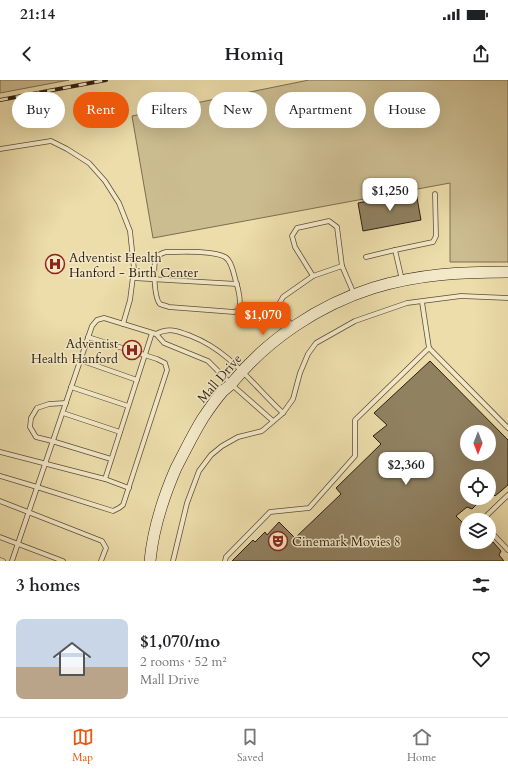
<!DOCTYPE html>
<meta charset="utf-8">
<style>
body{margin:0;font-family:Cardo,serif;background:#f6f6f6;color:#202124;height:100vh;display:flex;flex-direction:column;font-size:15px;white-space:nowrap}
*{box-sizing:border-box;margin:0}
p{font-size:13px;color:#757577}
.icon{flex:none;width:22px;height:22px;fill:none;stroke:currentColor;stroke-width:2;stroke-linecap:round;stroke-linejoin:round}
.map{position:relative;height:481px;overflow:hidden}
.side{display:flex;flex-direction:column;background:#fff;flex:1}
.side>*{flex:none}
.banner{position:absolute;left:12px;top:12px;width:484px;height:36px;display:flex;gap:8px}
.needle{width:26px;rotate:180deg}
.controls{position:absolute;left:460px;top:345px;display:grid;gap:8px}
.controls a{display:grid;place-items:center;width:36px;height:36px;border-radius:50%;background:#fff;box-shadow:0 4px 16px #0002;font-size:20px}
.price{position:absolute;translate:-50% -34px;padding:0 9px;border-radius:8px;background:#fff;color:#222;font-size:13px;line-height:26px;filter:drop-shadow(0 1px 2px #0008)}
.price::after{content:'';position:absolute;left:50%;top:24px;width:12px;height:9px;margin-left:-6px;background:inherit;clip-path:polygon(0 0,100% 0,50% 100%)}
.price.on{background:#ea580c;color:#fff}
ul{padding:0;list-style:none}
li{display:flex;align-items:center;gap:12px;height:100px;padding:0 16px}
li span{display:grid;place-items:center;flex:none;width:112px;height:80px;border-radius:8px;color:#555}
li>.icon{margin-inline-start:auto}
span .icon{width:48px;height:48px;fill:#fffc;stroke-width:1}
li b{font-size:17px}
h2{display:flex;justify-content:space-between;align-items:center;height:48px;padding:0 16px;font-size:17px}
.chip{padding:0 14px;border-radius:18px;background:#fff;box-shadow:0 4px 16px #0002;font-size:14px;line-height:36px}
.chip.on{background:#ea580c;color:#fff}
.status{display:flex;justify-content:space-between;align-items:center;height:28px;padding:0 20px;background:#fff;direction:ltr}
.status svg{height:11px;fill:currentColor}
header{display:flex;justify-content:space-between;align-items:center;height:52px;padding:0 16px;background:#fff;font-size:18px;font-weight:800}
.tab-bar{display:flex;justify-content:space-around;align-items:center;height:56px;border-top:1px solid #e0e0e0;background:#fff;font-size:11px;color:#757577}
.tab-bar a{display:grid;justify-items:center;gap:2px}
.tab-bar .on{color:#ea580c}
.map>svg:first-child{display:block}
.green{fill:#ccbd91;stroke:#7c6e50}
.building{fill:#908161;stroke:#2d1e10;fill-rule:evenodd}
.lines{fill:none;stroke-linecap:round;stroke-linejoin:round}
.lane-casing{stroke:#5d4e37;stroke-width:5.5}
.secondary-casing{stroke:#2d1e10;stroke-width:12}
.lane{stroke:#f3e9c8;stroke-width:4}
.secondary{stroke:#f3e9c8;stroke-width:11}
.rail-casing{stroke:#2d1e10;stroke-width:4}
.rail{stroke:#f3e9c8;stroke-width:2.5;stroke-dasharray:8;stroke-linecap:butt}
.labels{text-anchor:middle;stroke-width:3;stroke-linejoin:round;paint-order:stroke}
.poi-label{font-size:13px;fill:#2d1e10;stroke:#f3e9c8;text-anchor:start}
.street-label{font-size:13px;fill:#2d1e10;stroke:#f3e9c8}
</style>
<div class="status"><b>21:14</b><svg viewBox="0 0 49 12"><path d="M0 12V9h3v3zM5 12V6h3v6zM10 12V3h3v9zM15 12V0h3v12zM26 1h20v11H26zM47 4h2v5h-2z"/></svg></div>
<header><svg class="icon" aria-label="back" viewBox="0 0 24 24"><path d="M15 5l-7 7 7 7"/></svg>Homiq<svg class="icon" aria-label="share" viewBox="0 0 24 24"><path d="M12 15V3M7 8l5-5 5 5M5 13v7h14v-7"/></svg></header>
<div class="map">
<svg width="508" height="481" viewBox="0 0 508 481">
<rect width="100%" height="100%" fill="#ecddab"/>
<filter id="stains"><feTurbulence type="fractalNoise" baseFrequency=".005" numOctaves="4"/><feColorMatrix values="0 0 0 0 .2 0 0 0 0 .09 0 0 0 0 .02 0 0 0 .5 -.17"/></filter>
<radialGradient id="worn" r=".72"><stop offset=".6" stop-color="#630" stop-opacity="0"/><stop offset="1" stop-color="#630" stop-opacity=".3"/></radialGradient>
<g class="green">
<path d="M0,0H69L0,13Z"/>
<path d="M309,0H508V182H450V103L153,158L132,36Z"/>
</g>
<g class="building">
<path d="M416,112L421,140L363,151L358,123Z"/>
<path d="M430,281L508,360V405L495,416L489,410V396H467V418H483L472,429L467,427L456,436L467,447V462H493L501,471L499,475L504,481H232L253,460L255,462L265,452L267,455L279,442L295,458L341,414L336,408L381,364L373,356L387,345L374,333ZM467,352H489V374H467Z"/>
</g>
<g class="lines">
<g class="lane-casing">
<g id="lane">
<path d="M0,69L51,61L67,69L89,83L105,101L119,123L130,151L134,189L130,220L123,244"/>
<path d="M395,170L433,162L436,156L435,114"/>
<path d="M166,172C181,172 213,170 225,177C232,181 234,195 236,202C239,210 241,222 239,230L234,232L169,227C167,226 162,225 160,224C154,218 153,186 156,179C158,175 162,173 166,172Z"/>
<path d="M366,177L395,170L402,200"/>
<path d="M313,196L295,167L292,156L297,148L329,141L337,147L342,186"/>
<path d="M133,198L237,204"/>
<path d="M422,222L429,268L508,348"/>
<path d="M293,247L282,233L279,224L283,217L313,196L342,186L354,214"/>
<path d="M156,254C169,247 178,251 191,256C230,271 253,305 283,333"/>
<path d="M80,280L137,300"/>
<path d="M71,307L128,326"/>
<path d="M66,323L49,324L37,328L31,338L30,347L36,357L52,361L111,379"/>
<path d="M63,333L120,352"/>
<path d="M0,372L105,399L152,253"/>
<path d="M0,396L37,407L113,431L119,428L123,425L167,290L165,283L157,279L88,257"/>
<path d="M105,399L129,408"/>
<path d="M0,421L102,461L106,468L101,481"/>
<path d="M482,440L508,415"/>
<path d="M489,450L508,470"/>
<path d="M0,457L63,481"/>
<path d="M0,480L3,481"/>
<path d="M12,481L92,246L97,240L104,238L156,254L164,263L208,281L231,304L273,341"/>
<path d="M173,481L187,423L199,391L211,375L222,366L238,357L262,351L283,333L293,319L300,293L308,274L316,263L355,241L407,223L461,216L508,218"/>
<path d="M225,481L226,477L270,432L309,428L355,376V340L429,268"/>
</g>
</g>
<g class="secondary-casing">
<path id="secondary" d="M150,481C153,449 163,418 176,388C185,371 193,354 203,338C209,329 216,319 223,311C226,308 230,306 232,303C268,259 319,225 373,208C418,194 462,192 508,192"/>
</g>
<use href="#lane" class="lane"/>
<use href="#secondary" class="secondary"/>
<g class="rail-casing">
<path id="rail" d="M0,20L106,0"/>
</g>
<use href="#rail" class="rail"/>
</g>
<defs>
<g id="hospital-ring" transform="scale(1)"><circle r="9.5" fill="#f3e9c8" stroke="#8f2418" stroke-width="1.5"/><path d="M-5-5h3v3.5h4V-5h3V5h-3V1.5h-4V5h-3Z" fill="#8f2418"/></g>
<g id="theatre-ring" transform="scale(1)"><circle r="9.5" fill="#f3e9c8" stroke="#8f2418" stroke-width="1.5"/><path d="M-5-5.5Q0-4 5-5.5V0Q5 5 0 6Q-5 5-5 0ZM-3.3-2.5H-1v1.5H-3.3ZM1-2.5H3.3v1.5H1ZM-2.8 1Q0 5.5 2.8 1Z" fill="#8f2418"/></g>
</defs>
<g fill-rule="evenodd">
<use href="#hospital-ring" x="55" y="184"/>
<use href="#hospital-ring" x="132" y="270"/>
<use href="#theatre-ring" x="278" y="461"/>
</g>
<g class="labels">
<g class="poi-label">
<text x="69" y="182">Adventist Health<tspan x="69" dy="15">Hanford - Birth Center</tspan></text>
<text x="118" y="268" text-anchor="end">Adventist<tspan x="118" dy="15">Health Hanford</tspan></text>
<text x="292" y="466">Cinemark Movies 8</text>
</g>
<g class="street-label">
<text transform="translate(219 298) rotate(-49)" y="5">Mall Drive</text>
</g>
</g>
<rect width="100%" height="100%" filter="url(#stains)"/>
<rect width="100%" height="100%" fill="url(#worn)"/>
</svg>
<div class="controls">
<a><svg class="needle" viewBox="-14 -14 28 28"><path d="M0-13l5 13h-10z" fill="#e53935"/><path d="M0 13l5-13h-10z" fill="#757577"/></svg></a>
<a><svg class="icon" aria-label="locate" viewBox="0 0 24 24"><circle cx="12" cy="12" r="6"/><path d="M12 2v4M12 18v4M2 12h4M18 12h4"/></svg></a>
<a><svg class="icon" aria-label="layers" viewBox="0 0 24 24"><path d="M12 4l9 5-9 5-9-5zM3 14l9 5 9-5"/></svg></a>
</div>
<b class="price" style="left:390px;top:132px">$1,250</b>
<b class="price on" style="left:263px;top:256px">$1,070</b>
<b class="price" style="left:406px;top:406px">$2,360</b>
<div class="banner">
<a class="chip">Buy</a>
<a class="chip on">Rent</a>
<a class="chip">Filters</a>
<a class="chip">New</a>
<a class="chip">Apartment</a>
<a class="chip">House</a>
</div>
</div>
<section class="side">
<h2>3 homes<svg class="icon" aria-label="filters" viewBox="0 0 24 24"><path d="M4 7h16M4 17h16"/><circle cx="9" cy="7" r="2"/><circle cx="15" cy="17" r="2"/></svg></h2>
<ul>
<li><span style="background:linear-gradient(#c9d6e8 60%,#b9a48a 0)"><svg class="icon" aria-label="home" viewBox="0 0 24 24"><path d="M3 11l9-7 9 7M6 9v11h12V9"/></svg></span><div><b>$1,070/mo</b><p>2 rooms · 52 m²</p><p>Mall Drive</p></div><svg class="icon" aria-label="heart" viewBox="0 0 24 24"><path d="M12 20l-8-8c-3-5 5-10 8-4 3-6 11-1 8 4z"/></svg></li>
</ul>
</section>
<nav class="tab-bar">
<a class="on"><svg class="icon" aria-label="map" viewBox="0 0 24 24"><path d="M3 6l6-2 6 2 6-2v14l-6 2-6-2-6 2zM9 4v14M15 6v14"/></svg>Map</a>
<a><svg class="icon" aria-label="saved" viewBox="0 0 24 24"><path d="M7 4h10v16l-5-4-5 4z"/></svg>Saved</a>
<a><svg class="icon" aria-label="home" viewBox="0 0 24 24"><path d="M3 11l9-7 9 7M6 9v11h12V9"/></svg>Home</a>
</nav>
